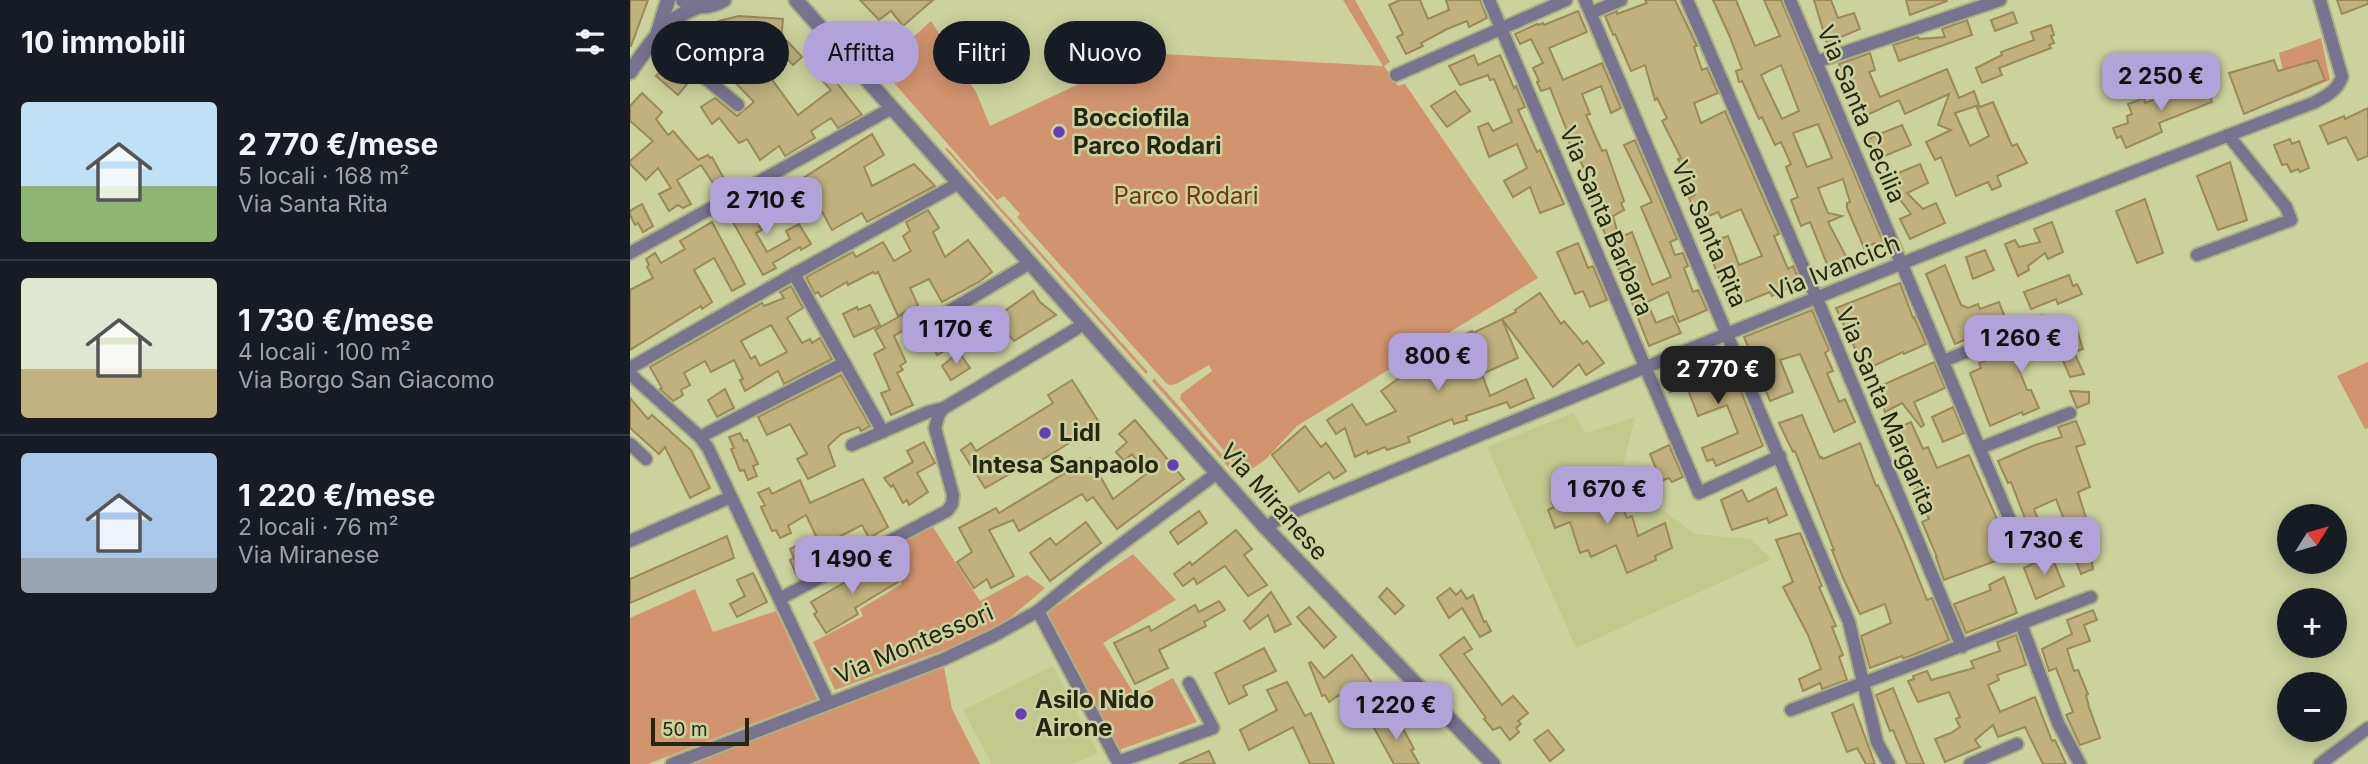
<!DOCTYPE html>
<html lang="it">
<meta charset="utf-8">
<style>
body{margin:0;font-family:Inter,sans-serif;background:#242831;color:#f1f3f6;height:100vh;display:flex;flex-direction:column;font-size:26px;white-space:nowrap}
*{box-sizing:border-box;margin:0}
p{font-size:23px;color:#9ea1a6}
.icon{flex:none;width:38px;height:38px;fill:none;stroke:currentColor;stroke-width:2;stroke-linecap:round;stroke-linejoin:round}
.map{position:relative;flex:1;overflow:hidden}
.side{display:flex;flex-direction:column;background:#171b24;width:630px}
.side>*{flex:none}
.top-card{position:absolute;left:21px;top:21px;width:665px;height:63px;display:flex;gap:14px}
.needle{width:46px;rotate:53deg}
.controls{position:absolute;left:1647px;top:504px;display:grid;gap:14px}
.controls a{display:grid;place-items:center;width:70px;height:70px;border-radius:50%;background:#171b24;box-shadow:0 4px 18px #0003;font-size:35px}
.scale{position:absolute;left:21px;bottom:18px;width:98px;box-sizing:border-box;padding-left:7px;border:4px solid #252713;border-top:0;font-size:19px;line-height:24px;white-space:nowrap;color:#252713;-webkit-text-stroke:5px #ccd29d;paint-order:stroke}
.price{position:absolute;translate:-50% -60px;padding:0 16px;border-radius:14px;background:#b2a2da;color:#111;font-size:23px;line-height:46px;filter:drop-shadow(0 2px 4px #0008)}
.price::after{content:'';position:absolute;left:50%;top:42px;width:21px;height:16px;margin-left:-10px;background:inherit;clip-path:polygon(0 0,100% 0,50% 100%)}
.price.selected{background:#222;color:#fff}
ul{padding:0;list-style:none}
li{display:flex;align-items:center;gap:21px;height:175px;padding:0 21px}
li+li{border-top:2px solid #363941}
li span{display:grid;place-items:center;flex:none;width:196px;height:140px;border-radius:7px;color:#555}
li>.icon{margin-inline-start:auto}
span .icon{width:84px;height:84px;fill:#fffc;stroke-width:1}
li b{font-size:30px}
h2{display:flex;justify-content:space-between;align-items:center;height:84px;padding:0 21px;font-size:30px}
.chip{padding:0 24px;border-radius:32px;background:#171b24;box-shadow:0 4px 18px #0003;font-size:24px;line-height:63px}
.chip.selected{background:#b2a2da;color:#111}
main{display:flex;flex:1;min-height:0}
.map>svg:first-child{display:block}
.built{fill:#c2c98c}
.green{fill:#d1946e;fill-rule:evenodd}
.building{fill:#c0b17e;stroke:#998a58;stroke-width:2;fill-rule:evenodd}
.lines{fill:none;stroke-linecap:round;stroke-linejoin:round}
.minor-casing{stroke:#abb081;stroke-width:16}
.tertiary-casing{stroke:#abb081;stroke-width:18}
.minor{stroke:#78738f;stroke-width:12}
.tertiary{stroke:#78738f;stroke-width:14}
.poi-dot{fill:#663fb7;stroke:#ccd29d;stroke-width:2.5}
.labels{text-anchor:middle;stroke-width:5;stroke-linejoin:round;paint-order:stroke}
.street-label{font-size:24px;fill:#252713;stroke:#ccd29d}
.poi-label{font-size:24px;font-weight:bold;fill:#252713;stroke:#ccd29d;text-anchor:start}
.park-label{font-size:24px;fill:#733806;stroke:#ccd29d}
</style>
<main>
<section class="side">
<h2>10 immobili<svg class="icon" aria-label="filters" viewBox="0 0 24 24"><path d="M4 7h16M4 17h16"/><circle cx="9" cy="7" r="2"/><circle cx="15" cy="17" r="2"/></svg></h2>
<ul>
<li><span style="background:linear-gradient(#bfe0f5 60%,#8fb573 0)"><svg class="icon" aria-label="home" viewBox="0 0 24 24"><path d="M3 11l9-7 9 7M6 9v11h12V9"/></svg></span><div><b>2 770 €/mese</b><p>5 locali · 168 m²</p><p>Via Santa Rita</p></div></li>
<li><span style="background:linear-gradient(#dfe7d0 65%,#c2b280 0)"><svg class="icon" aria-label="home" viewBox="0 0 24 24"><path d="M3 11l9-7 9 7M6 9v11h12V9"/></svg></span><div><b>1 730 €/mese</b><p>4 locali · 100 m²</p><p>Via Borgo San Giacomo</p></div></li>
<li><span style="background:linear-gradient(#a9c7e8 75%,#9aa5b1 0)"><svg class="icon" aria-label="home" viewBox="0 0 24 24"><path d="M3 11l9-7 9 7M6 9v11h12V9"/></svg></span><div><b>1 220 €/mese</b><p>2 locali · 76 m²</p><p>Via Miranese</p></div></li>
</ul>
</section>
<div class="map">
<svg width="1738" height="764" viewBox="0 0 1738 764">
<rect width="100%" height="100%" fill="#ccd29d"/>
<g class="built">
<path d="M943,413L955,433L1005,417L993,466L999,485L1065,534L1120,539L1142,559L946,648L857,447Z"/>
<path d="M423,666L468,753L442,764H362L333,710Z"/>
</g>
<g class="green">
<path d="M713,0H725L760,62L754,66L768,86L775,84L908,278L667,426L635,460L614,474L550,399L551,394L582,371L579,365L546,384L540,385L536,383L387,217L390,214L374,196L367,200L250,67L301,21L346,92L360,126L514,53L753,66Z"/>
<path d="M1691,38L1700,80L1659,97L1649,53ZM1686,60L1695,80L1670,91L1663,67Z"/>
<path d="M317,148L518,372L516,374L315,149Z"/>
<path d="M1738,362V428L1735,429L1707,376Z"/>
<path d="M524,378L605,469L602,471L522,381Z"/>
<path d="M303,527L350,601L397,575L415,588L381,617L361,630L336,642L205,690L183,642L233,616L230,609L272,584L253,552Z"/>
<path d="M503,554L546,600L473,643L506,697L543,678L567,722L489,750L415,614Z"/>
<path d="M65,589L83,632L146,611L187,699L18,764H0V618Z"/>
<path d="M314,667L322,709L350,764H63Z"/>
</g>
<g class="building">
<path d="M0,0H18L1,46H0Z"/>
<path d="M230,0H303L273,26L261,11L249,20Z"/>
<path d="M770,0H790L798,19L819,10L816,0H850L857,18L839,27L837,21L817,29L791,43L793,46L776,54L767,37L773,34L759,5Z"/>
<path d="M1015,0H1045L1067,46L1064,47L1072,70L1077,68L1088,93L1064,103L1071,123L1095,111L1149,234L1144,236L1158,269L1163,266L1170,282L1142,296L1140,292L1100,308L1080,254L1084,252L1080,242L1098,236L1109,265L1132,256L1111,209L1091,218L1088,212L1068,221L1059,198L1065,195L1048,159L1051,158L1032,121L1037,118L1027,98L1025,100L1015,65L1001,71L985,34L983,35L975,16L987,11V14L1017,3Z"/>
<path d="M1083,0H1106L1125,46L1150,36L1134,0H1151L1254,244L1247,247L1245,243L1234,248L1217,208V203L1220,202L1213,179L1188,188L1198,213L1212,216L1198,222L1221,266L1201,274L1180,222L1171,226L1161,200L1168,197L1156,167L1161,164L1151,142L1145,145L1132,117L1129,119L1112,81L1109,82L1106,71L1112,69L1100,37ZM1151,65L1169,111L1152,119L1131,75ZM1188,124L1202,158L1177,167L1163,133Z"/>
<path d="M1184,0H1201L1208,18L1224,13L1230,29L1197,43Z"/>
<path d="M1276,0H1317V1L1280,15Z"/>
<path d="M1707,0H1738V4L1712,14Z"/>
<path d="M948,11L957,32L919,48L933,80L972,63L991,108L981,113L971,86L952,94L960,114L956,115L972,151L976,150L994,201L991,203L994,210L983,216L989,238L1002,232L1022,285L1041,277L1011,207L1022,202L994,145L1005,140L1047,239L1040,242L1045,255L1053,253L1058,266L1054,268L1063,292L1068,290L1077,310L1049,322L1038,292L1017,302L1026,323L1043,316L1051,333L1019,346L961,198L965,196L948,155L945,157L935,132L937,131L920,88L911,91L907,82L909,81L903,68L913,63L901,39L890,44L885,34L907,24L908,25L913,23L914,25Z"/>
<path d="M1383,12L1387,23L1365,31L1361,20Z"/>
<path d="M109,16L153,19L151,40H122L107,52L123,72L157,41L172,57L163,65L155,57L138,74L168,115L201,90L177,64L191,52L206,69L202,73L203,78L232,115L208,128L201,118L181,131L185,138L155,156L149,146L130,160L117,139L109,143L89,118L82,124L71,107L85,98L107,116L124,102L66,42L92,26L89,21Z"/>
<path d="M1337,20L1342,35L1269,61L1263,45L1288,37L1289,39L1315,37L1312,29Z"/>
<path d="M1421,25L1424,35L1421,36L1424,43L1419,45L1421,48L1369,68L1372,75L1352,83L1346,68L1372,55L1371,52L1404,40L1401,32Z"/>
<path d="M1240,53L1245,70L1239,72L1250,97L1317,69L1329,98L1344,91L1349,105L1325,113L1340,146L1359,136L1347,108L1363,102L1382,146L1387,144L1397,163L1367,176L1371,186L1362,190L1358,182L1326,196L1311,157L1305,160L1296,142L1321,130L1308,125L1319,94L1275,114L1269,100L1235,116L1218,74L1213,77L1209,64Z"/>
<path d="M844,55L848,65L870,55L884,88L886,86L895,107L888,110L907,152L910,150L934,204L910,213L900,187L883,197L874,181L897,168L887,144L859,157L848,127L858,123L863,131L882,122L864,79L860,80L858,75L830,85L819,66Z"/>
<path d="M1644,60L1648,71L1687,60L1695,80L1614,114L1599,73Z"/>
<path d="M40,61L62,78L48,95L26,76Z"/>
<path d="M1576,80L1582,102L1529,123L1532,132L1496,148L1491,136L1487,138L1483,128L1498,123L1497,116L1502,114L1498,104L1514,98L1515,103Z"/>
<path d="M825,91L840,111L817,127L801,106Z"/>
<path d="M12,93L32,112L26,119L38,135L43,131L68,160L78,155L80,158L82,157L98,186L89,192L71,165L47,180L61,204L53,208L48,205L39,211L29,194L41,188L28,168L16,180L0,164V161L23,141L0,121V106Z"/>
<path d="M1738,108V156L1728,160L1716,137L1698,144L1690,126L1714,116L1715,119Z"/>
<path d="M1272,125L1281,145L1245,160L1237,139Z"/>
<path d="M242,134L254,155L234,167L242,186L284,164L305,186L237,222L232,213L202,230L184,197L162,212L147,188L160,180L161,183L169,178L170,180Z"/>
<path d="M1660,139L1662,144L1669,141L1679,168L1670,172L1668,169L1661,172L1657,164L1652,165L1644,145Z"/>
<path d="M1600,162L1617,220L1588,230L1567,176Z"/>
<path d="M1290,164L1298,183L1277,193L1293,209L1306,203L1315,223L1280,239L1270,219L1281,214L1268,197L1262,200L1252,177L1257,172L1261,176Z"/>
<path d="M1515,199L1533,253L1507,263L1486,211Z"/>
<path d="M132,200L142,219L129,226L132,230L126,233L137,252L160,239L156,231L169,224L181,244L171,250L170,247L143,263L146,268L133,275L100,217Z"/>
<path d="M12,204L23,226L13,232L8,223L5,225L0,215V211Z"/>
<path d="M298,210L309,228L303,232L315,257L338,240L362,272L349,282L312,302L299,279L280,288L288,305L268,316L248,272L245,274L243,272L218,285L217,282L191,297L188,292L185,294L176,277L223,252L226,257L253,242L264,261L281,251L273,236L280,231L276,222Z"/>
<path d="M82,222L115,284L102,291L84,258L64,270L82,302L72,309L71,306L0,350V290L23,278L17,267L19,265L16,259L25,253L31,263L55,249L50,241Z"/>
<path d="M1422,222L1433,252L1418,259L1415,253L1398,266L1399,270L1388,276L1375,244L1385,240L1389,247L1410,242L1404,229Z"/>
<path d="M948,243L958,268L963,266L977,300L960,307L953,291L945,294L927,252Z"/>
<path d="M1355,250L1364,270L1343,279L1336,257Z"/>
<path d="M1315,265L1331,305L1338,308L1348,304L1350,309L1369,302L1375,318L1349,330L1351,333L1325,344L1296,274Z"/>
<path d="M1439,275L1443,286L1447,284L1452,294L1428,304L1426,299L1401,309L1394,292Z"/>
<path d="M1270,283L1283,318L1284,317L1296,344L1274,354L1273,352L1235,370L1206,308Z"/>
<path d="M161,286L173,308L157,318L172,343L180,339L182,343L190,338L202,359L154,384L148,371L115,391L110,380L113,379L104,360L81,372L75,361L54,373L60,385L51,390L53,395L43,401L30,389L32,388L20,367L132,303L134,306L154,298L150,292ZM141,325L157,352L130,366L125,356L121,359L111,341Z"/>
<path d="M403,291L410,302L426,315L384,341L379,335L367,344L351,322L363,313L366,317Z"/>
<path d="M910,293L931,324L934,321L953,344L957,341L974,363L956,375L949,364L923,387L872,319L886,312L885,310Z"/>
<path d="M240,305L250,325L224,337L213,314L227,307L228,310Z"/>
<path d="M1182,310L1199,350L1195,353L1203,371L1197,373L1209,402L1215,399L1225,422L1204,432L1170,354L1150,360L1163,392L1140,401L1114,337Z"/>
<path d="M272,315L279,327L264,336L276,362L270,366L273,370L267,373L283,405L261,415L251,393L260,390L244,354L255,348L245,330Z"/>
<path d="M872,319L888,358L852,374L860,396L896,379L904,398L880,408L877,402L836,416L837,420L824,424L822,419L778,437L780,442L757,450L755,447L738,454L737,451L725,457L715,428L706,434L697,420L722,404L736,425L766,411L751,391L795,360L814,351L817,357L836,350L831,336L842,331L843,333Z"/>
<path d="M1446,327L1453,349L1444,352L1454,374L1440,377L1428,349L1387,364L1397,390H1401L1409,408L1393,415L1392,412L1360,426L1340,373L1351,368L1349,363L1396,346L1393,339L1407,333L1410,340Z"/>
<path d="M320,332L328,344L307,355L303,344Z"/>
<path d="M329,352L340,368L321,380L312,366Z"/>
<path d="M1097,357L1133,446L1086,466L1083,459L1077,461L1072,448L1108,433L1097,405L1068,416L1057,387L1040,392L1032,372L1060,361L1065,373Z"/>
<path d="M1304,362L1315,388L1284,402L1294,425L1291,427L1272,403L1255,412L1246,388Z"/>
<path d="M211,375L240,426L231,431L229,427L211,434L198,446L205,466L178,479L167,459L177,454L160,424L137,435L128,417Z"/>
<path d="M442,380L470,424L389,474L387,470L355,488L331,450L341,443L346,451L423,403L418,395Z"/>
<path d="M95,389L104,408L87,417L78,400Z"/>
<path d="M1440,391L1459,392V403L1447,408Z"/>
<path d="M0,398L18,419L22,415L61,450L80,488L60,498L35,447L29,454L0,428Z"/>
<path d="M1323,407L1334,433L1313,442L1302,417Z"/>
<path d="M1172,415L1190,458L1192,457L1193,459L1230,443L1246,486L1248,485L1271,535L1297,600L1302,598L1319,640L1278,657L1273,658L1272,656L1240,668L1231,636L1261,623L1255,604L1230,614L1213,578L1202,550H1204L1165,451L1163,452L1149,423Z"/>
<path d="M505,420L554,479L487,529L463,497L457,501L452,494L389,531L383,520L359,530L384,576L361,588L357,579L344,588L327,562L342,552L329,528L366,508L369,513L460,458L483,499L516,474L502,454L494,461L486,452L497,442L489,434Z"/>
<path d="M1446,421L1455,444L1446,447L1460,487L1448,492L1459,528L1453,530L1459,544L1463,569L1451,574L1434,528L1437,527L1426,499L1404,509L1417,542L1314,580L1306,557H1307L1292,522L1299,519L1285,489L1289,488L1273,450L1264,453L1256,433L1281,422L1293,449L1298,447L1307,468L1339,455L1376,540L1399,529L1381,482L1378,483L1368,461L1405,445L1432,437L1428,427Z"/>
<path d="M675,426L691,447L696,443L716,471L704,479L699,472L669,492L642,455Z"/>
<path d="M110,433L114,441L117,440L128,464L123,466L127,476L118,480L114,470L110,471L101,449L104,448L99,437Z"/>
<path d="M294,442L305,463L287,473L298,492L279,505L277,500L273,503L263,485L261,487L254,478L283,462L277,451Z"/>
<path d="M1039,445L1053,477L1042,482L1039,478L1031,481L1020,454Z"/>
<path d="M963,472L980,514L993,509L997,518L1002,516L1008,536L1035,523L1042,548L1025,556L1026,560L997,573L986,545L961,557L958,550L950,553L940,522L925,528L918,510L924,507L922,502L943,493L941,489L948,486L945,480Z"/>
<path d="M233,479L258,527L239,538L232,525L187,548L192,561L166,574L160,560L164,558L160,549L186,536L176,515L158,526L161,533L150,538L146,530L142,531L131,507L135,505L128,493L139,488L142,494L170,480L180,503Z"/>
<path d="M1146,488L1157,515L1139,523L1137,518L1102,530L1091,500L1112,490L1118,502Z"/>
<path d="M569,511L577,523L548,544L540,532Z"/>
<path d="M456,522L471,543L420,581L400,553L420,538L426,545Z"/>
<path d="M606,530L622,549L614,555L637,585L618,596L595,566L567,584L564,578L553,586L544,574L560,562L562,565Z"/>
<path d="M1170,533L1192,586L1189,587L1206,626L1202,627L1213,655L1209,657L1217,680L1192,689L1190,683L1173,691L1169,679L1191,669L1178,635L1153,587L1163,582L1146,540Z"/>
<path d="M97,536L104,558L0,603V579Z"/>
<path d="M1421,555L1434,586L1406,599L1394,568Z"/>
<path d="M255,559L268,582L225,608L228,614L196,633L184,614L187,612L181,602Z"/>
<path d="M123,573L137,602L107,617L100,604L115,596L107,580Z"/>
<path d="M1374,577L1387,613L1336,633L1324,604L1361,590L1359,585Z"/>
<path d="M757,588L774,606L765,614L749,597Z"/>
<path d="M820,588L826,595L831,590L837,599L843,595L854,622L856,621L861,631L850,637L832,608L819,618L807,598Z"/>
<path d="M641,592L661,624L645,632L638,615L620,629L614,621Z"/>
<path d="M589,601L595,610L574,622L576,626L529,650L538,668L505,684L484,643L519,626L521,631L565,605L569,612Z"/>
<path d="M679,607L706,637L694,648L667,617Z"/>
<path d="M1463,610L1467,620L1454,625L1460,641L1437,649L1444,671L1448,670L1458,694L1456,695L1459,707L1470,738L1450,745L1436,715L1443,712L1426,668L1419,671L1412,649L1442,634L1437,620Z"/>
<path d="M1386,635L1396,665L1367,675L1369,680L1358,685L1370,712L1405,697L1422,741L1425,740L1436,764H1413L1395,727L1368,737L1363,725L1345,740L1350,747L1315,762L1305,739L1321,733L1330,727L1326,719L1330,717L1319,692L1288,702L1278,681L1284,679L1283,676L1297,671L1301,680L1344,668L1341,661L1370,651L1367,642Z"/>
<path d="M834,637L842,649L834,654L872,705L883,696L898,713L888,721L891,724L886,728L889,732L880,740L870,727L863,730L854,719L856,718L810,655Z"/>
<path d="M634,648L646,671L613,686L617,695L599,704L585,673Z"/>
<path d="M722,655L749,693L722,707L715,695L711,697L709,695L699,702L695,695L692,696L679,663L681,662L694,678Z"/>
<path d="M657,682L675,716L681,713L704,764H680L663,727L619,750L610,730L647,710L637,690Z"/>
<path d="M1263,688L1288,750L1294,764H1277L1263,730L1260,731L1246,695Z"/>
<path d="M1223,704L1245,764H1236L1227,748L1217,752L1202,713Z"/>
<path d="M766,716L784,749L781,750L789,764H764L744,728Z"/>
<path d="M918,730L934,750L920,761L904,740Z"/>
<path d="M579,751L585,764H549Z"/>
</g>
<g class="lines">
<g class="minor-casing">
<g id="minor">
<path d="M859,0L1069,493L1150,456"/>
<path d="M955,0L1219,622L1247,742L1259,764"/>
<path d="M1057,0L1190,306L1332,647"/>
<path d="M1160,0L1382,525"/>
<path d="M961,13L991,0"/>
<path d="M25,37L108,105"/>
<path d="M1186,62L1370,0"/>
<path d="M766,75L936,0"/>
<path d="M0,253L262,108"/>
<path d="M1567,255L1661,220L1656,207L1598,135"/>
<path d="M164,274L253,432"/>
<path d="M304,320L400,263"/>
<path d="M1313,361L1412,322"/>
<path d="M0,368L164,274L329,183"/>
<path d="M0,374L70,437L78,448L198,702"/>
<path d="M70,437L214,363"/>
<path d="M0,444L16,459"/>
<path d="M222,445L298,412L314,408"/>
<path d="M1350,448L1440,413"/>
<path d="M636,528L645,521L668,510C1005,371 1342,232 1683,103C1695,97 1707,91 1712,77L1690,0"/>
<path d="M0,541L101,497"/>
<path d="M151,598L317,511L322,504L323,495L305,428L309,414L314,408L446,329L454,322"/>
<path d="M408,611L488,762L583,728L559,683"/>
<path d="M1391,624L1428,723L1450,764"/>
<path d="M1161,710L1461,597"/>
<path d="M42,764L314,659L365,635L408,611L469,561L587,473"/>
<path d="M1340,764L1387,744"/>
<path d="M1690,764L1738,728"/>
</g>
</g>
<g class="tertiary-casing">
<g id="tertiary">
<path d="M53,0C67,9 80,8 94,0"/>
<path d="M166,0L636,528L863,764"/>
<path d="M28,32L38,0"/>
<path d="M0,72C19,45 35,19 67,7"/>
</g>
</g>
<use href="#minor" class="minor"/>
<use href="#tertiary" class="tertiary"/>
</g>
<g class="poi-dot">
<circle cx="429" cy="132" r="7"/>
<circle cx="415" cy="433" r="7"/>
<circle cx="543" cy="465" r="7"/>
<circle cx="391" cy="714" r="7"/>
</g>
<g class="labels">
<g class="street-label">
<text transform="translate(1231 114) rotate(67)" y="8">Via Santa Cecilia</text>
<text transform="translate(976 221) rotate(67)" y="8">Via Santa Barbara</text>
<text transform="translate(1079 234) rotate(67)" y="8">Via Santa Rita</text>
<text transform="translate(1205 268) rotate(-22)" y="8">Via Ivancich</text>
<text transform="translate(1256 411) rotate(67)" y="8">Via Santa Margarita</text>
<text transform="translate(644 502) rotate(48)" y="8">Via Miranese</text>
<text transform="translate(284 644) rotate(-23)" y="8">Via Montessori</text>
</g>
<g class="poi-label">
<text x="443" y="126">Bocciofila<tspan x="443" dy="28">Parco Rodari</tspan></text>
<text x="429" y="441">Lidl</text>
<text x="529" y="473" text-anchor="end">Intesa Sanpaolo</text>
<text x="405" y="708">Asilo Nido<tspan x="405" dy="28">Airone</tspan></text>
</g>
<g class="park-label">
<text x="556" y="204">Parco Rodari</text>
</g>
</g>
</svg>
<div class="controls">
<a><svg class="needle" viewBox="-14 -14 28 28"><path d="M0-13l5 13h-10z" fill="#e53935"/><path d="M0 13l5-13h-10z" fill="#9ea1a6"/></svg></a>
<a>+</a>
<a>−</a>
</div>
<div class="scale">50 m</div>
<b class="price" style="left:1531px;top:113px">2 250 €</b>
<b class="price" style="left:136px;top:237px">2 710 €</b>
<b class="price" style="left:326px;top:366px">1 170 €</b>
<b class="price" style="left:1391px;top:375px">1 260 €</b>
<b class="price" style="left:808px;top:393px">800 €</b>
<b class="price selected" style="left:1088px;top:406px">2 770 €</b>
<b class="price" style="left:977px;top:526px">1 670 €</b>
<b class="price" style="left:1414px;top:577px">1 730 €</b>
<b class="price" style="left:222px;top:596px">1 490 €</b>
<b class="price" style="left:766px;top:742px">1 220 €</b>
<div class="top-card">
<a class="chip">Compra</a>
<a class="chip selected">Affitta</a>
<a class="chip">Filtri</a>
<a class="chip">Nuovo</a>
</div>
</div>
</main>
